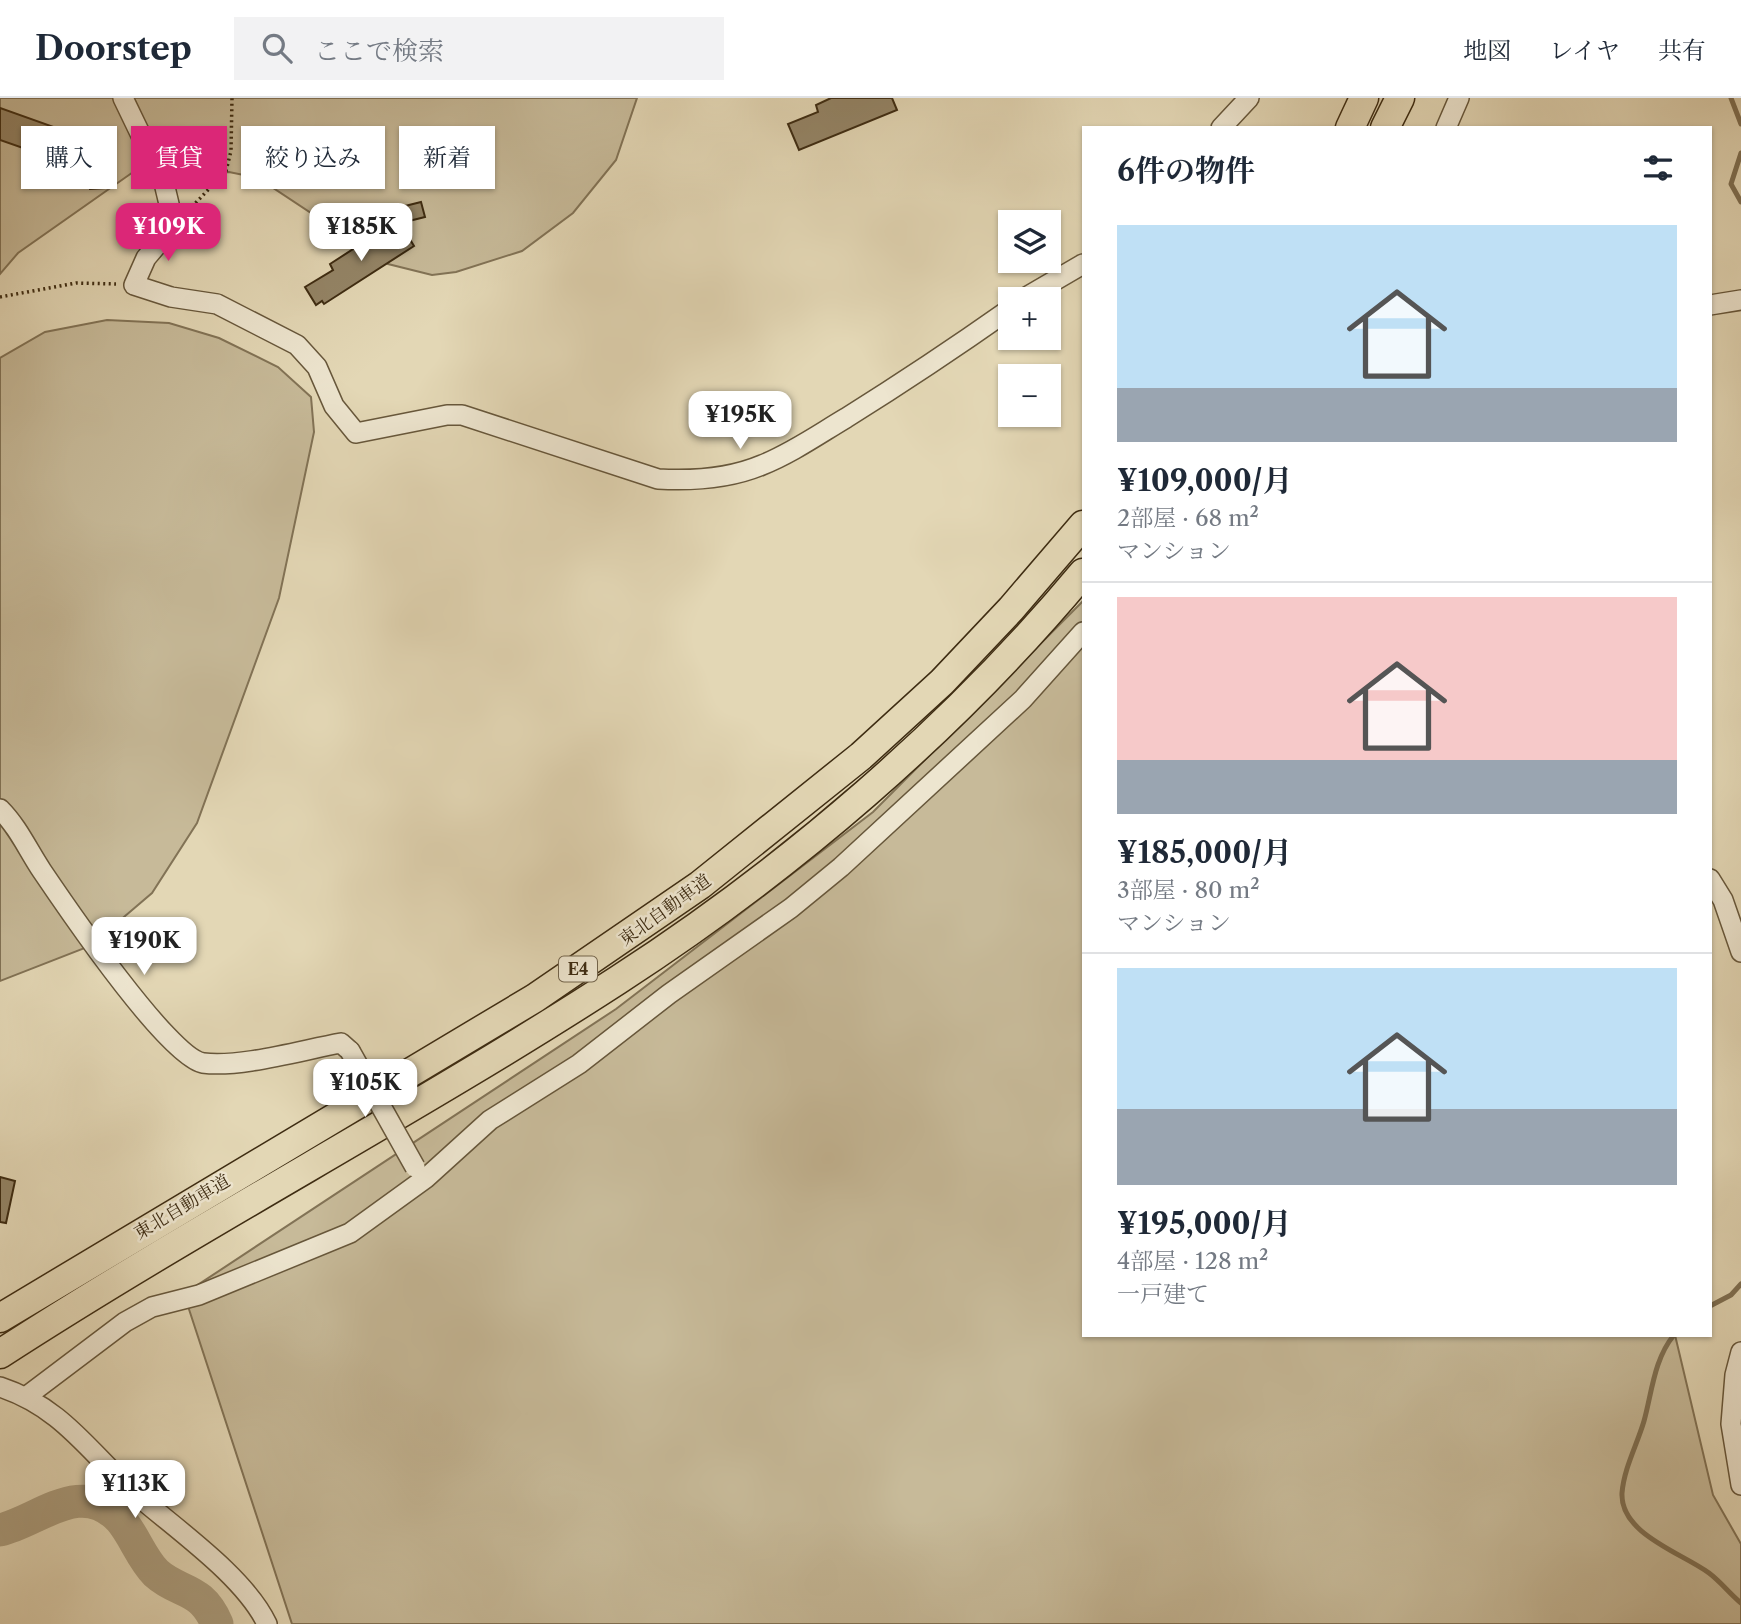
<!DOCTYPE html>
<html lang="ja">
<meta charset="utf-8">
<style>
body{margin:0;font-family:"Libre Caslon Text","Noto Serif JP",serif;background:#f2f2f3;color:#1f2937;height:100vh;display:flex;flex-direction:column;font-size:26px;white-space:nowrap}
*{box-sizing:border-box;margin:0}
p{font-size:23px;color:#747a83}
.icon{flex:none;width:38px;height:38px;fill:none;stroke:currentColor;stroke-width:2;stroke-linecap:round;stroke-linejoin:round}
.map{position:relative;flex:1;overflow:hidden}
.sheet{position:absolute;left:1082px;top:28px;width:630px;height:1211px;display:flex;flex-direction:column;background:#fff;border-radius:0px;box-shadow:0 2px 5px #0004}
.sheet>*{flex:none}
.banner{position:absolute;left:21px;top:28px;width:665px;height:63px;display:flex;gap:14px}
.buttons{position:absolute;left:998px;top:112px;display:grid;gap:14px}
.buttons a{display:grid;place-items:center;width:63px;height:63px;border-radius:0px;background:#fff;box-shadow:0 2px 5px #0004;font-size:35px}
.price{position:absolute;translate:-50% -60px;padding:0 16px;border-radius:14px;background:#fff;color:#222;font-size:23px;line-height:46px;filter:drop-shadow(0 2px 4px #0008)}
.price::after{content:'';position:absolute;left:50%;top:42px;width:21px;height:16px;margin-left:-10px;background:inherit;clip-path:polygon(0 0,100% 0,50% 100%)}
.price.current{background:#db2777;color:#fff}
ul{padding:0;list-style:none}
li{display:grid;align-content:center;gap:14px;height:371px;padding:0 35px}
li+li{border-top:2px solid #e0e1e3}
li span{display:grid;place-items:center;height:217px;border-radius:0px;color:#555}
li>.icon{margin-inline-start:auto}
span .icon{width:126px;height:126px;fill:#fffc;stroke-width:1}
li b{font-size:30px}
h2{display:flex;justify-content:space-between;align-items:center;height:84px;padding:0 35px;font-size:30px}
.chip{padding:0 24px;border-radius:0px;background:#fff;box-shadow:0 2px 5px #0004;font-size:24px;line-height:63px}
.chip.current{background:#db2777;color:#fff}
header{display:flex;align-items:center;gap:42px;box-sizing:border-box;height:98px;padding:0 35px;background:#fff;border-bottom:2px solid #e0e1e3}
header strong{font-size:33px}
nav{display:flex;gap:38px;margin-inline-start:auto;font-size:24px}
.search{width:490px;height:63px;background:#f2f2f3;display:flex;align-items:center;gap:18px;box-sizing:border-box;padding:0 24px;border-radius:0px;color:#747a83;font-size:26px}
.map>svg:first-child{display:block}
.green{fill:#c7ba99;stroke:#827356;stroke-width:2}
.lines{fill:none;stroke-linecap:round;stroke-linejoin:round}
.stream{stroke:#7f7053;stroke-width:5}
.river{stroke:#ab9d7e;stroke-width:33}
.building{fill:#948567;stroke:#3e2c12;stroke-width:2}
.minor-casing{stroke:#67573b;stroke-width:22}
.highway-casing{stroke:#3e2c12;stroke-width:31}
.path{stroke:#3e2c12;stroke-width:3.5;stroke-dasharray:2 3.5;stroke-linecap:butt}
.minor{stroke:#ede5cf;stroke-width:19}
.highway{stroke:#e3d7b5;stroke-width:28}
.minor-bridge-casing{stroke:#67573b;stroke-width:22;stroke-linecap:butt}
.minor-bridge{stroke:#ede5cf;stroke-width:19}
.labels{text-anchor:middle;stroke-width:5;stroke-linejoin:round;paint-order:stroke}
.shield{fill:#ede5cf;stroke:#72644b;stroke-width:2}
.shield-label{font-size:16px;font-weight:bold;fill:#3e2c12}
.street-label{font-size:18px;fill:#3e2c12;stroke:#ede5cf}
</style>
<header>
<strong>Doorstep</strong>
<div class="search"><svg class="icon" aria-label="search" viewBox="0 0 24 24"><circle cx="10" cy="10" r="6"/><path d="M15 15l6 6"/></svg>ここで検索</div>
<nav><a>地図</a><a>レイヤ</a><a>共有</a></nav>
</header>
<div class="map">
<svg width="1741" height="1526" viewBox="0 0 1741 1526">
<rect width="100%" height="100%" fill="#e3d7b5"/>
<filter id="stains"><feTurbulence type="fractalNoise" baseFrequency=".00286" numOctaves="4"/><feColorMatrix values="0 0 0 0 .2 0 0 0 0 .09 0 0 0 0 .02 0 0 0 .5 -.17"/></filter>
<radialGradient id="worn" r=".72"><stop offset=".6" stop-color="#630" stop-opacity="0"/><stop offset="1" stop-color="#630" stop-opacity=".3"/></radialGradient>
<g class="green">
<path d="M0,0H637L616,62L573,115L522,153L456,174L432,177L388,166L258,80L229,74L160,77L136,72L18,155L0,176Z"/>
<path d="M107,222L169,225L219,240L278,269L311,299L314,334L279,500L197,725L152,795L90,848L0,883V260L45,234Z"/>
<path d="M1083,503V1237H1675L1713,1397L1741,1446V1526H292L184,1196L616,911L873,714Z"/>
</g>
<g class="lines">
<g class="stream">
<path d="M1731,0L1741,26"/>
<path d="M1741,55L1731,86L1741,104"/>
<path d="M1710,1208L1731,1197L1741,1186"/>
<path d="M1674,1237C1654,1261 1652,1294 1644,1323C1637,1347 1624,1370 1622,1395C1620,1436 1682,1455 1709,1475C1721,1484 1730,1496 1741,1505"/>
</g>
<path class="river" d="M0,1432C39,1423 81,1379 120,1421C134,1437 141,1460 156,1475C179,1496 201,1488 217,1526"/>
</g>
<g class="building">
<path d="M831,0H892L897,12L799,52L788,26L818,14L816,7Z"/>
<path d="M0,10L93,43L87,61L105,60L106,90L90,91L89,73L0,42Z"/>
<path d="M421,104L425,119L405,124L401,109Z"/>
<path d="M398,122L414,148L324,206L322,203L316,207L305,189L333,172L330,166Z"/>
<path d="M0,1079L15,1083L6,1125L0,1124Z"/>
</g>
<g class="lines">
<g class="minor-casing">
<g id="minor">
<path d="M123,0L164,85L174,127L146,160L134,187L171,199L217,206L297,247L317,269L334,308L356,335L447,317H462L658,381C693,383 729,381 762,367C792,355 819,336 846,320C902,285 956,249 1010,211"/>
<path d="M1221,30L1249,0"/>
<path d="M1446,30L1459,0"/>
<path d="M1023,201L1083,166"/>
<path d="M1710,207L1741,202"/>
<path d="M0,711C18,729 28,752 42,773C65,807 169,960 203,965C240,970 302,952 341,945L350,953"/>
<path d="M1710,781L1723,802L1741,854"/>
<path d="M1741,1254L1735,1277L1731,1326L1741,1387"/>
<path d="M0,1289C64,1310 90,1356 138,1398C177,1432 245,1479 267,1526"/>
<path d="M27,1298L125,1224L152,1209L199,1197L350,1135L426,1080L490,1022L579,966L669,896L791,810L841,769L1023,601L1083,534"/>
</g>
</g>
<g class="highway-casing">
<g id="highway">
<path d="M1350,30L1364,0"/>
<path d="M1385,30L1400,0"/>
<path d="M0,1220L535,900L700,787L861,658L942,584L1011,511L1083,427"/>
<path d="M0,1256C202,1125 416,1013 618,882C788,772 953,631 1083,475"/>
</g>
</g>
<g class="path">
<path d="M188,113L226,73L231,53L232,0"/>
<path d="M0,199L76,185L116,186"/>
</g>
<use href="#minor" class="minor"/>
<use href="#highway" class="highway"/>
<g class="minor-bridge-casing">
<path id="minor-bridge" d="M350,953L415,1069"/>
</g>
<use href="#minor-bridge" class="minor-bridge"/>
</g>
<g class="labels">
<rect class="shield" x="559" y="858.5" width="38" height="25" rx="5"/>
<g class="shield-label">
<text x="578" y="877">E4</text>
</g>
<g class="street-label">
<text transform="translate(665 812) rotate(-36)" y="6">東北自動車道</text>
<text transform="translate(182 1109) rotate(-31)" y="6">東北自動車道</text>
</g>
</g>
<rect width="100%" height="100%" filter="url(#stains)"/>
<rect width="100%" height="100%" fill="url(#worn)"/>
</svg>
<div class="buttons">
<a><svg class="icon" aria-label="layers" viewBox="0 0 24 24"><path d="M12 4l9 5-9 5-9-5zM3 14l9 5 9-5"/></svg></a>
<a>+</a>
<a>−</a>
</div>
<b class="price current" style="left:168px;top:165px">¥109K</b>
<b class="price" style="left:361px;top:165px">¥185K</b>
<b class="price" style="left:740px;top:353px">¥195K</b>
<b class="price" style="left:144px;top:879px">¥190K</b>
<b class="price" style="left:365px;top:1021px">¥105K</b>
<b class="price" style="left:135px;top:1422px">¥113K</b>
<div class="banner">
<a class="chip">購入</a>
<a class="chip current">賃貸</a>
<a class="chip">絞り込み</a>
<a class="chip">新着</a>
</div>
<section class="sheet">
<h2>6件の物件<svg class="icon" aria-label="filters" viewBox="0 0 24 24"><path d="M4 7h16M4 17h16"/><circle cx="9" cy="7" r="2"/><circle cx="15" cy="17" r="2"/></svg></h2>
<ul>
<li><span style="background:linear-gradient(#bfe0f5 75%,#9aa5b1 0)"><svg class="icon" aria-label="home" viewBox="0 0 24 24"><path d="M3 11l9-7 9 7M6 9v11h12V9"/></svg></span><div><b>¥109,000/月</b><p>2部屋 · 68 m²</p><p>マンション</p></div></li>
<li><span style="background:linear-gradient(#f6c9c9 75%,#9aa5b1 0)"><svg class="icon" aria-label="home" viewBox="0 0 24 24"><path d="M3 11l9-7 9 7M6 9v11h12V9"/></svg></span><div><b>¥185,000/月</b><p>3部屋 · 80 m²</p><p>マンション</p></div></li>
<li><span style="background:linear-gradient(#bfe0f5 65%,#9aa5b1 0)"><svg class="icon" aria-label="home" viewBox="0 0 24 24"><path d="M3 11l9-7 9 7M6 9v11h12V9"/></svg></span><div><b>¥195,000/月</b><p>4部屋 · 128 m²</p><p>一戸建て</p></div></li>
</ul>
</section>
</div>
